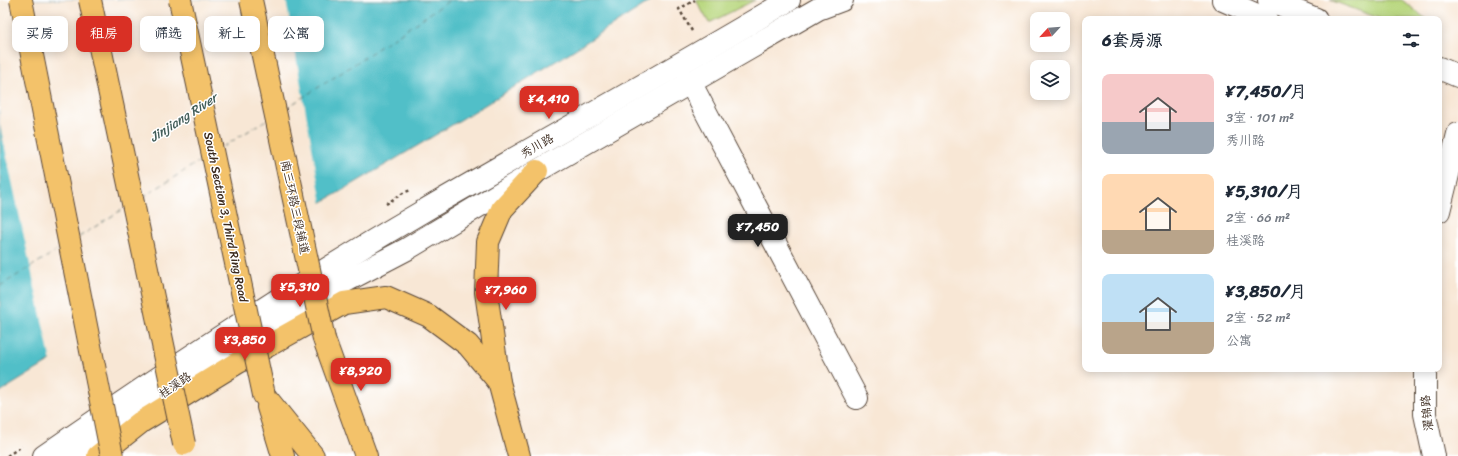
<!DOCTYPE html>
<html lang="zh">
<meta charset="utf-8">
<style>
body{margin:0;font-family:Sriracha,"LXGW WenKai TC",sans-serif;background:#f6f6f7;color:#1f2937;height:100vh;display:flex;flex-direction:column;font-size:15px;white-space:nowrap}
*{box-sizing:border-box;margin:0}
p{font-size:13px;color:#747a83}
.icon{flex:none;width:22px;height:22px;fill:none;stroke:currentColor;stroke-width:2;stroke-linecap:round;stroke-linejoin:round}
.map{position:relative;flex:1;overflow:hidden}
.details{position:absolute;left:1082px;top:16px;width:360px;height:356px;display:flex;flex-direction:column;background:#fff;border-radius:8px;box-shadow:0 2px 10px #0003}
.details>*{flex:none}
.top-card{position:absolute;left:12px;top:16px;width:380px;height:36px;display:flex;gap:8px}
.needle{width:26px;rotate:244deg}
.tools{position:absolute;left:1030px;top:12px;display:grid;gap:8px}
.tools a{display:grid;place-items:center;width:40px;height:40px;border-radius:8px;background:#fff;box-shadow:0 2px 10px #0003;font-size:20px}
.price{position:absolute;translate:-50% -34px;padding:0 9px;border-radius:8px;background:#d93025;color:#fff;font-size:13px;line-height:26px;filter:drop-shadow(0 1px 2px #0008)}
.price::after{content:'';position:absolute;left:50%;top:24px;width:12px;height:9px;margin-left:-6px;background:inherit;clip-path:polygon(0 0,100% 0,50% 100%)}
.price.current{background:#222;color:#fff}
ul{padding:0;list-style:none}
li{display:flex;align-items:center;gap:12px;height:100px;padding:0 20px}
li span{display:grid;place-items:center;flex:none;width:112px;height:80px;border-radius:8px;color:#555}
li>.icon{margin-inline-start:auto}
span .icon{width:48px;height:48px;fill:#fffc;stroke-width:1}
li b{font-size:17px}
h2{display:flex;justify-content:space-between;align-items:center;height:48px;padding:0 20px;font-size:17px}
.chip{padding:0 14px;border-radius:8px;background:#fff;box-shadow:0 2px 10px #0003;font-size:14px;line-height:36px}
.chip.current{background:#d93025;color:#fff}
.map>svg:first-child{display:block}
.green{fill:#b8d77e;stroke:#7a804e}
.water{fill:#51bfc8;stroke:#467473}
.pier{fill:#f8e7d5}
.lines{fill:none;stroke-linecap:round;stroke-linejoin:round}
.ferry{stroke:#435e5a;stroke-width:1;stroke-dasharray:5 4;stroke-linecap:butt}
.minor-casing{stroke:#574639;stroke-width:24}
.major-casing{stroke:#574639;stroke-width:24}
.highway-casing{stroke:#574639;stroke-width:24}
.path{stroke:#574639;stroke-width:2.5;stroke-dasharray:3 3;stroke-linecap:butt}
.minor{stroke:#fff;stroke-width:22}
.major{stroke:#f3c26a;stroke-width:22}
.highway{stroke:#f3c26a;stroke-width:22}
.major-bridge-casing{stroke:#574639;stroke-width:24;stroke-linecap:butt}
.highway-bridge-casing{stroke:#574639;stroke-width:24;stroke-linecap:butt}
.major-bridge{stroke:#f3c26a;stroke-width:22}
.highway-bridge{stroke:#f3c26a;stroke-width:22}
.labels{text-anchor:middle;stroke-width:3;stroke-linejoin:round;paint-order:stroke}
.street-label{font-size:12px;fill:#3b2a1e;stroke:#fff}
.water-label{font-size:13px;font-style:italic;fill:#435e5a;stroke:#fff}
</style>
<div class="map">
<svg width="1458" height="456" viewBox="0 0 1458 456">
<rect width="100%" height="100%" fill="#fff"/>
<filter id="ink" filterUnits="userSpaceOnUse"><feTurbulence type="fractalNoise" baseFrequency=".025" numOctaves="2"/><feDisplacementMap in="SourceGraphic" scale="8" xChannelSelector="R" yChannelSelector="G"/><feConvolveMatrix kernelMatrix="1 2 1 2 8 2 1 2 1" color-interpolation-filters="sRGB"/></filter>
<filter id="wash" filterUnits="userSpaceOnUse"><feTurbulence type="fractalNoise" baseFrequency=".012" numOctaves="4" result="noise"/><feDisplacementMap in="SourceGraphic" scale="16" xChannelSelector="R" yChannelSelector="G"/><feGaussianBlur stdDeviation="0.9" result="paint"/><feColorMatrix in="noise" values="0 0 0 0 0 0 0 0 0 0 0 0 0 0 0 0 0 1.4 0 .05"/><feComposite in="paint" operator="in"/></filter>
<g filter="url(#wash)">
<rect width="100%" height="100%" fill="#f8e7d5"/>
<g class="green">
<path d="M696,0H755L709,23Z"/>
<path d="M1330,0H1402L1426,19H1381Z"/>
</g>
<path class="water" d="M29,0H652C533,77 412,150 290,221C193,277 95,333 0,392V18Z"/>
<path class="pier" d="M26,0H286L322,204L51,362L0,125V16Z"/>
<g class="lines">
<g class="ferry">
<path d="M286,108L341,73L450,0"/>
<path d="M223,147L266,120"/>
<path d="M143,197L203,159"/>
<path d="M79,237L123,209"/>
<path d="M0,286L61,248"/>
</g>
</g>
</g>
<g filter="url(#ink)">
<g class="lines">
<g class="minor-casing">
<g id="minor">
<path d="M1223,0L1266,19"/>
<path d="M1269,0L1316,19"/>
<path d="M1439,68L1458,76"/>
<path d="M690,82L857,398"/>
<path d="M1439,211L1458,134"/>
<path d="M1425,369V414L1434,456"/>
<path d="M44,456C167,371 291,288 420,213C543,141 667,73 789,0"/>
<path d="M73,456L205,365L338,285L407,249L537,171L818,9L842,0"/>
</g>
</g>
<g class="major-casing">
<g id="major">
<path d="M324,339L366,456"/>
<path d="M98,456L141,422L237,363L344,303L386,297L429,316L468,345L499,382"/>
<path d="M519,456L499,382L486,292L488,242L502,209L537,171"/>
</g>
</g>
<g class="highway-casing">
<g id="highway">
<path d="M264,395L313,456"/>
<path d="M268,407L283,456"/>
</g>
</g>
<g class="path">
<path d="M692,31L679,9L695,0"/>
<path d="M386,204L403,193L411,190"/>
<path d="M7,456L22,446"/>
</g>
<use href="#minor" class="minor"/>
<use href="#major" class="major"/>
<use href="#highway" class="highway"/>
<g class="major-bridge-casing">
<g id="major-bridge">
<path d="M21,0L112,456"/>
<path d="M251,0L324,339"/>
</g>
</g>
<g class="highway-bridge-casing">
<g id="highway-bridge">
<path d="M90,0L184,444"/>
<path d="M180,0L264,395"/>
</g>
</g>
<use href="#major-bridge" class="major-bridge"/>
<use href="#highway-bridge" class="highway-bridge"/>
</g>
</g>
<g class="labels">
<g class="street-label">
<text transform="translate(537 146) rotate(-30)" y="4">秀川路</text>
<text transform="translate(295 207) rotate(78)" y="4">南三环路三段辅道</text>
<text transform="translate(226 217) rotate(78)" y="4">South Section 3, Third Ring Road</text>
<text transform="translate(175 385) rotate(-34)" y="4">桂溪路</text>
<text transform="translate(1427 413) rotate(-96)" y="4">濯锦路</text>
</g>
<g class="water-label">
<text transform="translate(183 117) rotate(-33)" y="5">Jinjiang River</text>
</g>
</g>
</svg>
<div class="tools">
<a><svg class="needle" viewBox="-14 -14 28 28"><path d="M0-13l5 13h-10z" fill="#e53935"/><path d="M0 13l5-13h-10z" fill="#747a83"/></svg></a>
<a><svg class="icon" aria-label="layers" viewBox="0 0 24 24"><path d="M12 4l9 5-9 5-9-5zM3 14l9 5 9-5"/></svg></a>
</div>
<b class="price" style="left:549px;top:120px">¥4,410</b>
<b class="price current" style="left:758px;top:248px">¥7,450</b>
<b class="price" style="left:300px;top:308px">¥5,310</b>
<b class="price" style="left:506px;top:311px">¥7,960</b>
<b class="price" style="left:245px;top:361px">¥3,850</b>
<b class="price" style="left:361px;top:392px">¥8,920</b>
<div class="top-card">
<a class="chip">买房</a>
<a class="chip current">租房</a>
<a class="chip">筛选</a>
<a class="chip">新上</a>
<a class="chip">公寓</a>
</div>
<section class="details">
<h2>6套房源<svg class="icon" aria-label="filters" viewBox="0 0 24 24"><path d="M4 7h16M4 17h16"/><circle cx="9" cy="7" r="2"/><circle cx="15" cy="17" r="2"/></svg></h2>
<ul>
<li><span style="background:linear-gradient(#f6c9c9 60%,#9aa5b1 0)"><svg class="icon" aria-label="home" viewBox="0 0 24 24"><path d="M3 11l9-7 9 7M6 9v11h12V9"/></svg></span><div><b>¥7,450/月</b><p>3室 · 101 m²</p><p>秀川路</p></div></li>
<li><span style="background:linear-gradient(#ffd9b3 70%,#b9a48a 0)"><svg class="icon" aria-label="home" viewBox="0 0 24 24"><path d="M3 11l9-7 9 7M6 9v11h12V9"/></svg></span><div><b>¥5,310/月</b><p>2室 · 66 m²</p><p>桂溪路</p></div></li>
<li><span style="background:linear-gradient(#bfe0f5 60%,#b9a48a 0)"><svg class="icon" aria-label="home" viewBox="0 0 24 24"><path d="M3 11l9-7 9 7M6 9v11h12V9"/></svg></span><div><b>¥3,850/月</b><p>2室 · 52 m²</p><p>公寓</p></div></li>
</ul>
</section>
</div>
